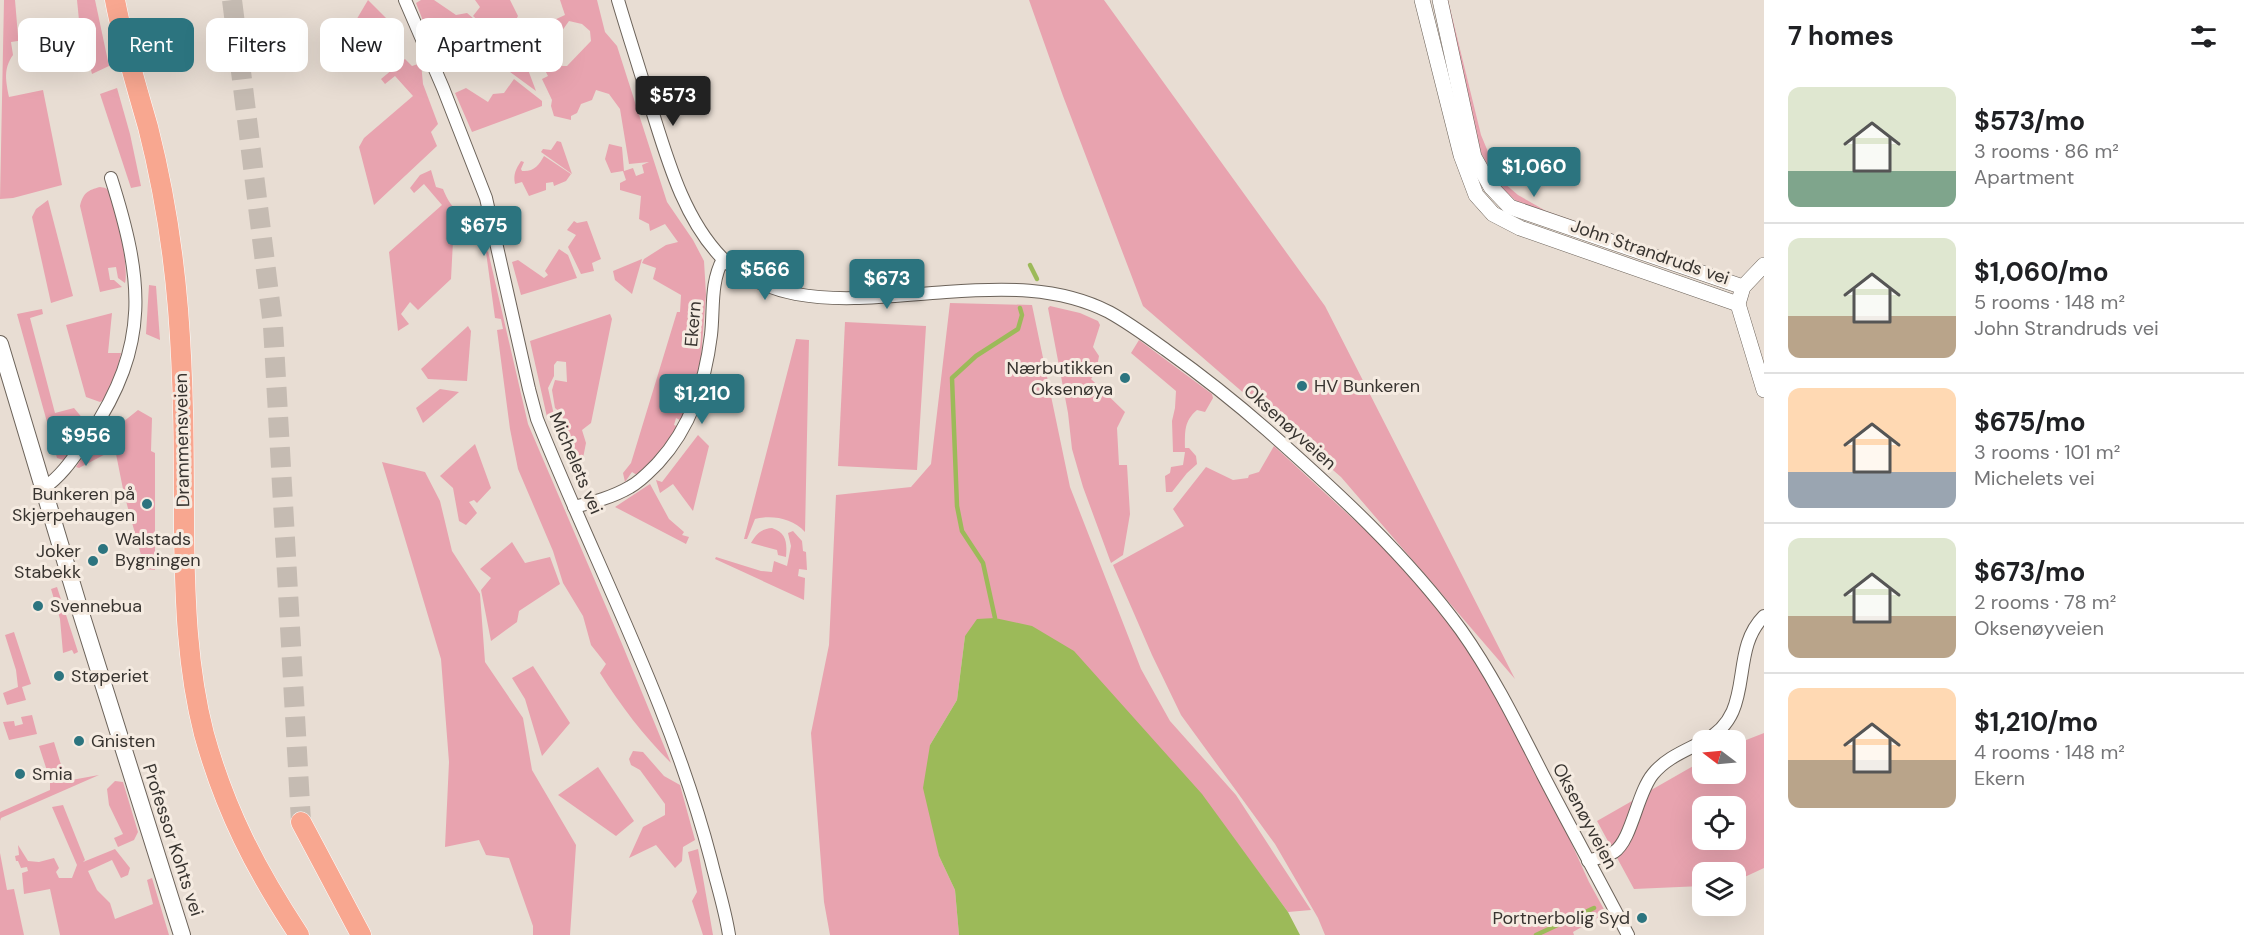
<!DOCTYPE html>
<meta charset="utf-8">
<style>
body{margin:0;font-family:"DM Sans",sans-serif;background:#f2f2f2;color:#202124;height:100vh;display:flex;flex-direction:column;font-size:22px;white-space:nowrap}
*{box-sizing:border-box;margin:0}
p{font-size:20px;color:#757577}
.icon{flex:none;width:33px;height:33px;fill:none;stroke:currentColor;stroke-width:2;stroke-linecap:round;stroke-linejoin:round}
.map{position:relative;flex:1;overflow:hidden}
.side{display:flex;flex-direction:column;background:#fff;width:480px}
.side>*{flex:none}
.hud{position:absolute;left:18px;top:18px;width:570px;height:54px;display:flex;gap:12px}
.needle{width:39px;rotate:286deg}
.tools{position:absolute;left:1692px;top:730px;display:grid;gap:12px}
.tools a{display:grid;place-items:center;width:54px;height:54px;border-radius:12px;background:#fff;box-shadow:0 6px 24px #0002;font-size:30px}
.price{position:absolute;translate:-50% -51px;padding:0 14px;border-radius:6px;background:#2c747f;color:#fff;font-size:20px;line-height:39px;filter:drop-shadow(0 2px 3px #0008)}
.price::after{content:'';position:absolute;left:50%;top:36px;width:18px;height:14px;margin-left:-9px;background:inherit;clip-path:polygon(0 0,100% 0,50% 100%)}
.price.current{background:#222;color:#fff}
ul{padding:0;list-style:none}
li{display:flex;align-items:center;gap:18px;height:150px;padding:0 24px}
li+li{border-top:2px solid #e0e0e0}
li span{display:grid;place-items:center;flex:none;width:168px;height:120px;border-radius:12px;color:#555}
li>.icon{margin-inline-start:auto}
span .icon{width:72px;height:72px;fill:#fffc;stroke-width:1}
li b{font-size:26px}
h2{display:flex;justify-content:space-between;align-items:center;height:72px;padding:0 24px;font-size:26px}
.tag{padding:0 21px;border-radius:12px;background:#fff;box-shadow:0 6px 24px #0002;font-size:21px;line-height:54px}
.tag.current{background:#2c747f;color:#fff}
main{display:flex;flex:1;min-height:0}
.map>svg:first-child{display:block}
.green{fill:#e8a3af;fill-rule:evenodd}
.water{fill:#9cba59}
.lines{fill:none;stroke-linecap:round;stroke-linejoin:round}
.stream{stroke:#9cba59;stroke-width:4.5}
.trunk-tunnel{stroke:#c5bbb2;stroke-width:20;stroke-dasharray:20 10;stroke-linecap:butt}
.minor-casing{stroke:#6c635a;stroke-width:14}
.tertiary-casing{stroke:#6c635a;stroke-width:16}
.secondary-casing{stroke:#6c635a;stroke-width:18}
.trunk-casing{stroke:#fff;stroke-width:21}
.minor{stroke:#fff;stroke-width:12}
.tertiary{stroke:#fff;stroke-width:15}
.secondary{stroke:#fff;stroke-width:16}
.trunk{stroke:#f8a790;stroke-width:20}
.poi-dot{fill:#2c747f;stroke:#f5ebe1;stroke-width:2}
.labels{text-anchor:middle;stroke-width:6;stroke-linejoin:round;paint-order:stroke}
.street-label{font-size:18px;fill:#383430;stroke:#f5ebe1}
.poi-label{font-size:18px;fill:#383430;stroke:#f5ebe1;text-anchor:start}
</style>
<main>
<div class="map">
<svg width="1764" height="935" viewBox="0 0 1764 935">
<rect width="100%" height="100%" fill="#e8ddd3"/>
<g class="green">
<path d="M4,0H15L18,36L52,32V36L11,42L13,55C3,69 6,81 9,97L43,90L62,185L13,198L0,199Z"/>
<path d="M77,0H95L109,66L92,74L79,20Z"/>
<path d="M368,0L395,27L347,66L345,39Z"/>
<path d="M421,0H434L456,15L467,13L492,34L443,57L436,54L416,3Z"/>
<path d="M475,0H510L518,16L513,25L494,34L492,32L496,30L497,24L492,23L489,30L473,16L480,7Z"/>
<path d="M560,0H597L605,32L617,46L667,202L693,240L704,261L706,295L701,357L693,392L681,426L678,425L680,420L676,418L674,425L679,427L661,452L637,475L632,472L625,482L623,473L631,463L677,312H680L681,295L653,279L656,268L642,263L644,259L666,245L678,242L665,224L650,231L649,224L639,219L641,196L620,190V183L626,180L623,171L611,173L605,159L609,144L622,147L624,171L633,168L636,176L644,173L642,165L649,162L629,164L620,109L609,94L596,90L592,100L581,104L577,113L571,116V120L554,116L551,106L552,100L542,79L548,76L526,33L565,15ZM569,21L582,24L590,31L591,41L567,66H562L549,49Z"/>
<path d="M1029,0H1104L1325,306L1515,679L1341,477L1143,306L1063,96Z"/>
<path d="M1442,0H1448L1481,135L1491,159L1504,183L1518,195L1546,211L1659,250L1516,201L1498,185L1481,153Z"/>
<path d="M515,35L536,91L506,69L487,59L475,65L460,64L485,51L499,55Z"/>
<path d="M405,59L412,66L421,63L423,84L438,124L431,132L437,146L374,205L359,147L364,138L413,96L395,76L385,84L381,79Z"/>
<path d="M514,79L542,101V106L472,132L455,93L466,88L488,102L493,94L504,93Z"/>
<path d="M117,88L130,134L141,186L131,188L100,94Z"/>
<path d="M557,141L561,142L572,174L541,152L543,149L551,150Z"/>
<path d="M544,156L571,174L566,181L554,186L553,182L546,183V190L529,196L522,182L515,184C513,174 516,169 521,161L524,162L521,169L522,171C534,172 539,165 544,156Z"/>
<path d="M431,170L436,187L443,189C449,204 455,213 472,215L454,222L451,279L418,310L410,302L401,314L409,324L398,331L389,252L442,205L424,184L414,193L410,188L420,175Z"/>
<path d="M100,187C104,188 105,187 108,190C117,200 129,271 125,283L118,278L116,267L108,268L110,280H114L122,287L100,292L80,206C83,193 88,190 100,187Z"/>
<path d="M48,200L73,296L51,303L32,217L36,209Z"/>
<path d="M574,221L577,223L587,221L601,259L592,263L594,271L581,274L568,247L576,235L567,230Z"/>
<path d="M559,249L568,255L577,278L521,295L512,262L518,260L544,278L548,275L545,271Z"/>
<path d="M488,251L528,424L622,644L671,763C643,735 621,706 600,673L606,664L591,645L583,616L563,583L553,551L518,469L510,429L497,330L503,329L501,319L495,318L486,252Z"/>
<path d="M642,259L632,294L615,280L613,271Z"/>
<path d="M149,285L156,286L160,340L146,334Z"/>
<path d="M950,303L1032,305L1070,487L1141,669L1170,721L1236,795L1311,910L1288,912L1201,794L1001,620L995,618L965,636L957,700L930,745L939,856L955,890L959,935H830L824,902L811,733L829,645L836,495L911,487L931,464Z"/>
<path d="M1050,306L1080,313L1098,321L1100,325L1093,347L1099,356L1096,372L1091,379L1125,412L1117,428L1119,465H1127L1130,514L1123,555L1111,563L1083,487L1072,449L1068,413L1048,308Z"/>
<path d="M42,309L43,314L30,318L55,413L74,408L89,426L63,460L57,458L17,314Z"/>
<path d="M112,313L108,353H121L115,379L104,400L100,402L86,397L66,325Z"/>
<path d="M610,314L612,319L591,423L582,430L586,443L583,458L574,453L561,413L555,408L552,390L555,380L567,382L566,362L557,361L554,365V376L548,388L554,415L547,417L530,341Z"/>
<path d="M845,322L926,326L917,470L838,466Z"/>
<path d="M468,326L471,331L467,381L428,379L421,369Z"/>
<path d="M796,339L809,340L805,532C792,518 772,515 755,519L747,539H744Z"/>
<path d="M1139,340L1212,394L1213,398L1205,412L1197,410C1184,421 1185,431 1185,448H1189L1196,456L1197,464L1187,473L1172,492H1166L1165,476L1170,473L1171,467L1183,465L1185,452H1173L1172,421L1175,408L1176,391L1131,353Z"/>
<path d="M440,389L459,392L423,423L416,408Z"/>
<path d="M138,410L152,418L151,451L155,453V570L145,569L124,494L115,449L79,468L76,467L108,419L123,422Z"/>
<path d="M698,435L709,446L693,511L673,484L660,493L656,480L662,482Z"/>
<path d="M475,444L491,488L477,503L474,500L469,502L477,513L466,525L459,521L453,488L440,476Z"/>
<path d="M1274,446L1441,600L1495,675L1589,882L1606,913L1573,932L1574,935H1325L1318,918L1275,844L1181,715L1152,655L1113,565L1184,526L1173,509L1206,467L1233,480L1248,478L1249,475L1259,472Z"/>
<path d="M382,462L425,472L440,501L452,551L480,594L485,662L523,718L532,770L576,845L570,935H533V926L509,858L486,855L479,840L445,847L449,762L441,659Z"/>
<path d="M650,484L669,519L684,532L682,535L689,537L686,544L615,507Z"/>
<path d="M772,528C787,533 787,543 786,557L778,555L777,550L751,543C757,533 761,529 772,528Z"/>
<path d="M793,531L802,541L803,551L806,552L807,570L799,569L798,576L805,578L804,600L715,559L716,557L761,571L772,572L774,561L787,566L791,546L788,533Z"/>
<path d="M512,542L525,563L550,557L560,584L519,611L517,622L491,641L481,590L491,578L480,569Z"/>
<path d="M57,587L78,652L74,654L72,650L63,653L60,619L51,589Z"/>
<path d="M14,632L31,684L22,687L26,700L7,705L3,693L18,687L16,670L5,635Z"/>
<path d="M533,666L570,723L542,756L525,699L512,678Z"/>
<path d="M32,715L37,734L9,740L3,722L14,721L15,726L23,724L21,717Z"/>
<path d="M1764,733V868L1736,881V873H1702V886L1634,889L1597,821L1702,761V774H1736V744ZM1702,807H1736V840H1702Z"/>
<path d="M54,742L66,781L99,775L1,818L0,821V812L50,790V780L39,746Z"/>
<path d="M633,751L643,752L664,776L680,785L695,840L683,847L682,861L675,868L656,845L629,858L643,827L665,815V804L640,770L631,765L629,759Z"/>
<path d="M598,767L634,821L616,836L558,795Z"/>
<path d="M115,781L123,782L138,832L134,840L118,847L114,838L123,834L109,805L107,789Z"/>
<path d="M63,805L85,860L83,862L115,849L130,868L128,875L121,878L112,860L88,871L97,890L110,903L115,919L153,904L147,880L152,878L169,935H60L50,889L24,894L22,873L28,871L27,867L21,868L18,861H16L15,856L19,855L18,845L28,861L39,862L54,858L59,868L56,872L59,878H72L77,865L52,807Z"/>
<path d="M698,849L713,935H703L692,901L697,892L688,852Z"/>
<path d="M0,853L7,890L14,889L24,935H0Z"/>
</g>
<path class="water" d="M995,618L1032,626L1074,651L1202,794L1288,912L1300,935H959L955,890L939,856L923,788L930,745L957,700L965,636L977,619Z"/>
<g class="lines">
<g class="stream">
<path d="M1030,265L1037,279"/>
<path d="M995,618L983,563L962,531L957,506L952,378L976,356L1018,329L1022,315L1020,308"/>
<path d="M1536,935L1594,908"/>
</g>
<path class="trunk-tunnel" d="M232,0L273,326L301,822"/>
<g class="minor-casing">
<g id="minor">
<path d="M405,0L443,88L486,198L529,389L537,419C596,566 671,706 711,860C717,885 725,909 729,935"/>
<path d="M618,0C628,34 639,67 649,101C666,154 682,217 722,258C741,277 770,289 796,294C844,303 897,295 946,292C1002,288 1058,286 1109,312C1129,323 1148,337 1166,350C1201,375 1234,401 1267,430C1336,491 1406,555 1461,630C1493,675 1518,726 1543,775C1571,829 1600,881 1628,935"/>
<path d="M44,488C64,474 75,455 89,436C151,344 143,279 111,178"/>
<path d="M574,507C594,502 613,497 630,487C641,481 649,472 658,463C691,427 705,383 711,335C714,309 710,283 723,259"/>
<path d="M1704,741C1758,713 1727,653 1764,616"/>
<path d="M1588,861C1596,858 1606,857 1614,852C1632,840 1637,793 1653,774C1666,758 1685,751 1702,742"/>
</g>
</g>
<g class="tertiary-casing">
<g id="tertiary">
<path d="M1422,0L1461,155L1476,195L1493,214L1520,228L1738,304"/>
<path d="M1440,0L1474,157L1491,187L1510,207L1743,287"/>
<path d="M1764,265L1743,287L1738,304L1764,390"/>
</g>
</g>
<g class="secondary-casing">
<path id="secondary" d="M0,344L79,607L182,935"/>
</g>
<g class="trunk-casing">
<g id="trunk">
<path d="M115,0C123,43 136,85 148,127C163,186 173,248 178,309C184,383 184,458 184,532C185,600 187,668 204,734C225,810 256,870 299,935"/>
<path d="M301,822L361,935"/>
</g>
</g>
<use href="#minor" class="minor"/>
<use href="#tertiary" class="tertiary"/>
<use href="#secondary" class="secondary"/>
<use href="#trunk" class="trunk"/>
</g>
<g class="poi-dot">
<circle cx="1125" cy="378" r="6"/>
<circle cx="1302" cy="386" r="6"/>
<circle cx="147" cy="504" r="6"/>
<circle cx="103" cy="549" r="6"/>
<circle cx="93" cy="561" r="6"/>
<circle cx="38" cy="606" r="6"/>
<circle cx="59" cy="676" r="6"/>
<circle cx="79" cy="741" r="6"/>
<circle cx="20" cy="774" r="6"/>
<circle cx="1642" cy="918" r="6"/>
</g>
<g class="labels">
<g class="street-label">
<text transform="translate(1650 252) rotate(19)" y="6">John Strandruds vei</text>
<text transform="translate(693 324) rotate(-85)" y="6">Ekern</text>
<text transform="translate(1290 427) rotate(42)" y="6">Oksenøyveien</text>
<text transform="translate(182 440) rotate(-91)" y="6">Drammensveien</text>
<text transform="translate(576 463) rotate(67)" y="6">Michelets vei</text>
<text transform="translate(1585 816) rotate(62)" y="6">Oksenøyveien</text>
<text transform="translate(173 840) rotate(72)" y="6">Professor Kohts vei</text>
</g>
<g class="poi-label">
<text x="1113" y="374" text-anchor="end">Nærbutikken<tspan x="1113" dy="21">Oksenøya</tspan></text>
<text x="1314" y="392">HV Bunkeren</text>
<text x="135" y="500" text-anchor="end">Bunkeren på<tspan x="135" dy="21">Skjerpehaugen</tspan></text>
<text x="115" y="545">Walstads<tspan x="115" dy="21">Bygningen</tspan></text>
<text x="81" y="557" text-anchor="end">Joker<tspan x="81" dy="21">Stabekk</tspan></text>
<text x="50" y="612">Svennebua</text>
<text x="71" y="682">Støperiet</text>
<text x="91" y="747">Gnisten</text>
<text x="32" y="780">Smia</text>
<text x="1630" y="924" text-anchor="end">Portnerbolig Syd</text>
</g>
</g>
</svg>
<div class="tools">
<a><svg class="needle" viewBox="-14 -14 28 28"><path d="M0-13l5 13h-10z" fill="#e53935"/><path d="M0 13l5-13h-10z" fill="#757577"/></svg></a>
<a><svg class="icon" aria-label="locate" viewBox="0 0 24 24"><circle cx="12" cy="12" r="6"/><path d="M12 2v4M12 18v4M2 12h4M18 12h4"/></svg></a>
<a><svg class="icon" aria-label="layers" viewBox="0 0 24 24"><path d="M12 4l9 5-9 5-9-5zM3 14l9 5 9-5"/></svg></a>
</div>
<b class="price current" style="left:673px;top:127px">$573</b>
<b class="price" style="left:1534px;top:198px">$1,060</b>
<b class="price" style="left:484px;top:257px">$675</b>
<b class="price" style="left:765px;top:301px">$566</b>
<b class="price" style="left:887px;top:310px">$673</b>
<b class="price" style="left:702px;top:425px">$1,210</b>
<b class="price" style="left:86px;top:467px">$956</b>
<div class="hud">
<a class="tag">Buy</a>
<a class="tag current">Rent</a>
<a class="tag">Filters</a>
<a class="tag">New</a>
<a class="tag">Apartment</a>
</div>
</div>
<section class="side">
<h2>7 homes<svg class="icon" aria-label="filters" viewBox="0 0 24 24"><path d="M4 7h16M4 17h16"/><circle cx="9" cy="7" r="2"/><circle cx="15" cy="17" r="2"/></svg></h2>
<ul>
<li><span style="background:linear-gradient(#dfe7d0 70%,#7fa58c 0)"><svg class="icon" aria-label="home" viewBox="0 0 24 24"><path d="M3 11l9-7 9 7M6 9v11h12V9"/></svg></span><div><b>$573/mo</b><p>3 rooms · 86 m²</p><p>Apartment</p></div></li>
<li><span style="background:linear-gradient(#dfe7d0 65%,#b9a48a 0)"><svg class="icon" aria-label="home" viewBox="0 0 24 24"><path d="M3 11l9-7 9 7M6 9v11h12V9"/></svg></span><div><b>$1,060/mo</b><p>5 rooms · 148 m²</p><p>John Strandruds vei</p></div></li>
<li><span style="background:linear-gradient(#ffd9b3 70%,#9aa5b1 0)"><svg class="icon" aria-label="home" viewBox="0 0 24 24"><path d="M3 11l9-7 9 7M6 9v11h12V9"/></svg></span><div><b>$675/mo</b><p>3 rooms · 101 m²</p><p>Michelets vei</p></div></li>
<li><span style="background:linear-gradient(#dfe7d0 65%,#b9a48a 0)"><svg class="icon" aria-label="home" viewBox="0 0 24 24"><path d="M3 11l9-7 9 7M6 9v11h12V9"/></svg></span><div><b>$673/mo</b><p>2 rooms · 78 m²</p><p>Oksenøyveien</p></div></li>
<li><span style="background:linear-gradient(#ffd9b3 60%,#b9a48a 0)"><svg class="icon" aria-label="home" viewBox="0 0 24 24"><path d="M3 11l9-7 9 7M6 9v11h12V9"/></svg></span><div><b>$1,210/mo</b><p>4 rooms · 148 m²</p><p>Ekern</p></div></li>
</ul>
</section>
</main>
